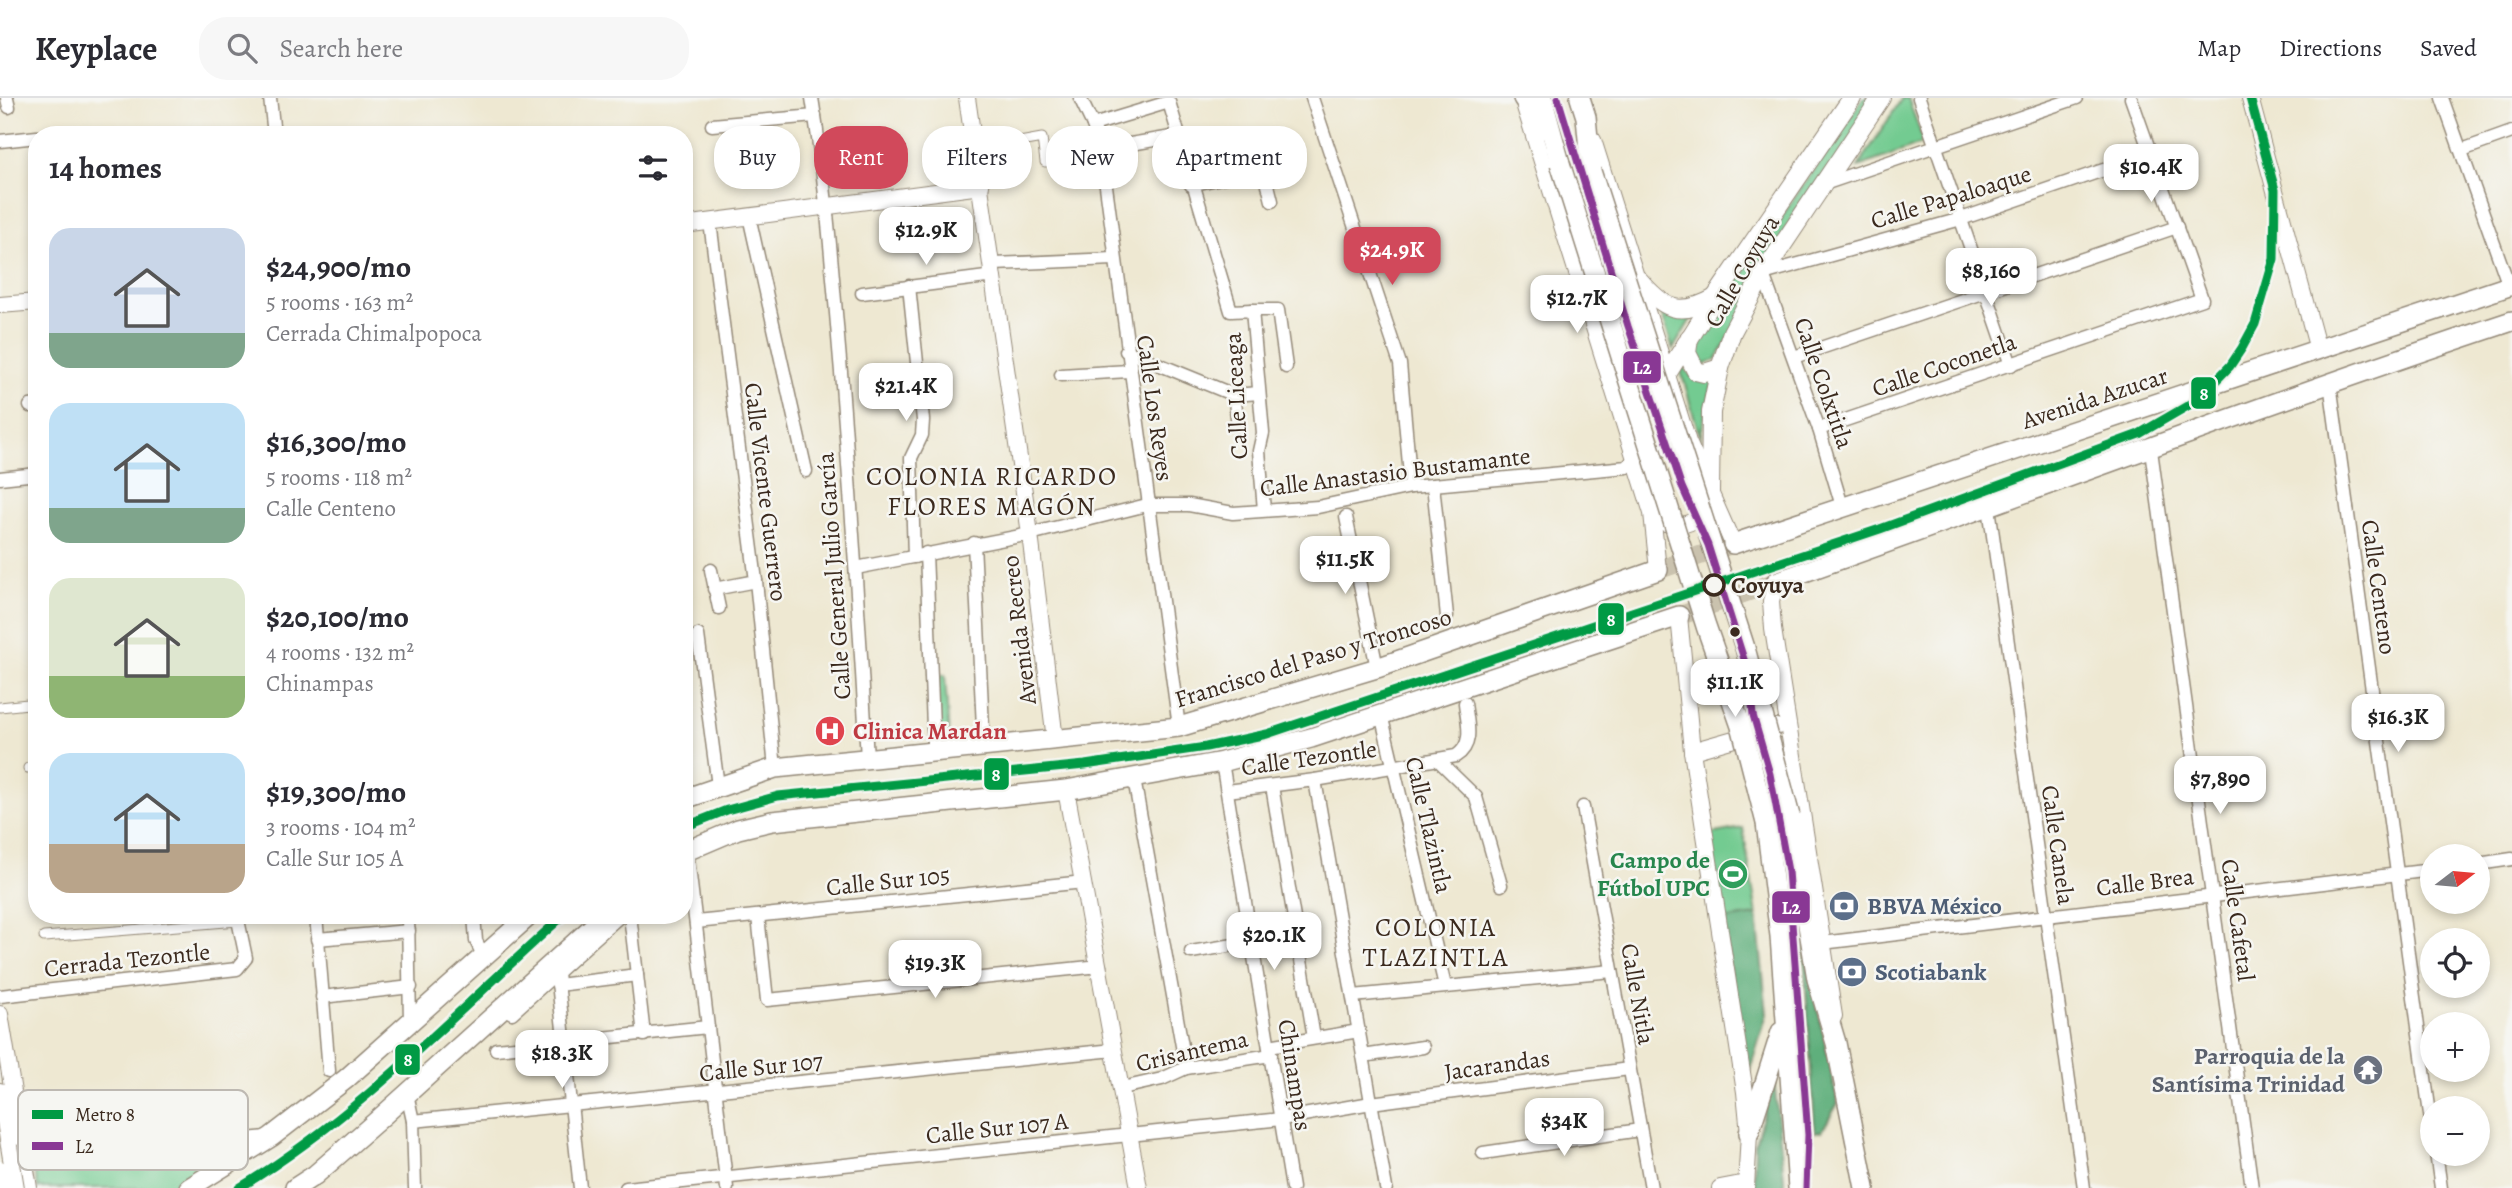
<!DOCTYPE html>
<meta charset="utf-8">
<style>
body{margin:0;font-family:Alegreya,serif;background:#f7f7f7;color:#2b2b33;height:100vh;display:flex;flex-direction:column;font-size:26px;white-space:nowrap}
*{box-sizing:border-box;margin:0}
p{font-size:23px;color:#7c7c81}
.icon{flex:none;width:38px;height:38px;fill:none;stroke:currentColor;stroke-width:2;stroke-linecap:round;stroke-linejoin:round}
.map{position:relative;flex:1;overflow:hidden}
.panel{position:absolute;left:28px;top:28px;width:665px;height:798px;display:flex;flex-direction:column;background:#fff;border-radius:28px;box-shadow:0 4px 10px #0003}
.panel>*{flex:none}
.hud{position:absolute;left:714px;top:28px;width:665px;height:63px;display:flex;gap:14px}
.needle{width:46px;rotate:74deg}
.fabs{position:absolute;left:2420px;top:746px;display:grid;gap:14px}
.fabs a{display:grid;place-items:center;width:70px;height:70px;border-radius:50%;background:#fff;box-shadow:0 4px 10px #0003;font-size:35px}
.price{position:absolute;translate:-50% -60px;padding:0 16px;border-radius:14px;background:#fff;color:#222;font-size:23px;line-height:46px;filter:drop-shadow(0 2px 4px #0008)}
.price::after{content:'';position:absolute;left:50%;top:42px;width:21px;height:16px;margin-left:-10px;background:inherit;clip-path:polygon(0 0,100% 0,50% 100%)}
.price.on{background:#d1495b;color:#fff}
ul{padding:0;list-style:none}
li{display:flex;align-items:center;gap:21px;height:175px;padding:0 21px}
li span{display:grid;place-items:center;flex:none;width:196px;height:140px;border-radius:21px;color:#555}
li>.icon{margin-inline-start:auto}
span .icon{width:84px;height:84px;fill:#fffc;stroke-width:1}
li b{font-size:30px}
h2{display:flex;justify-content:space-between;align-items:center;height:84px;padding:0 21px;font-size:30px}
.pill{padding:0 24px;border-radius:28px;background:#fff;box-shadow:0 4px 10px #0003;font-size:24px;line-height:63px}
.pill.on{background:#d1495b;color:#fff}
header{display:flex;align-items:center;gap:42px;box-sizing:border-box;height:98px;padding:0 35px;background:#fff;border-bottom:2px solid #e1e1e2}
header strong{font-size:33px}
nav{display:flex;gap:38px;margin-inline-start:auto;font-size:24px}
.search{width:490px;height:63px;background:#f7f7f7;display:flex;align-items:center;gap:18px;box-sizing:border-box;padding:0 24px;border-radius:28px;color:#7c7c81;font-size:26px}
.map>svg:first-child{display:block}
.green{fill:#73cb91;stroke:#577a58;stroke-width:2}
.forest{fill:#5eaf7b;stroke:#4c6c4c;stroke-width:2}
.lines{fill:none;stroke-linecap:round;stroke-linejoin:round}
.primary-tunnel{stroke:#cac2ae;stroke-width:19;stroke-dasharray:19 10;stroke-linecap:butt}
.pedestrian-casing{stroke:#948978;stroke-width:11}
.minor-casing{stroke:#948978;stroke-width:15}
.tertiary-casing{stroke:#948978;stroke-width:18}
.secondary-casing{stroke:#948978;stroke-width:20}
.primary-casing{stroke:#948978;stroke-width:22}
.pedestrian{stroke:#fff;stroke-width:9}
.minor{stroke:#fff;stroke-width:12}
.tertiary{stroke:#fff;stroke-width:16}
.secondary{stroke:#fff;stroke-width:18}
.primary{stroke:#fff;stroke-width:19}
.tertiary-bridge-casing{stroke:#948978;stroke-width:18;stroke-linecap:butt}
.primary-bridge-casing{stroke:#948978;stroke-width:22;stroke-linecap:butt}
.tertiary-bridge{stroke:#fff;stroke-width:16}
.primary-bridge{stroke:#fff;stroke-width:19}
.bus-1-casing{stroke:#f6f6f2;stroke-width:12}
.bus-1{stroke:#893894;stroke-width:7}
.metro-1-casing{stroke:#f6f6f2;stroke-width:14}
.metro-1{stroke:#009a44;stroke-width:9}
.stop-dot{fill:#f6f6f2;stroke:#3b2a1e;stroke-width:3.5}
.bus-dot{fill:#3b2a1e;stroke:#f6f6f2;stroke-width:2.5}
.labels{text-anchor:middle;stroke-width:5;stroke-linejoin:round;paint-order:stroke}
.street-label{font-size:24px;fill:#3b2a1e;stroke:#f6f6f2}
.stop-label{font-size:24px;font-weight:bold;fill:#3b2a1e;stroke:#f6f6f2;text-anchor:start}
.health-label{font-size:24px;font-weight:bold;fill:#be3a42;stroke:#f6f6f2;text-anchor:start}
.leisure-label{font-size:24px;font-weight:bold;fill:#27864d;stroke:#f6f6f2;text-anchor:end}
.service-label{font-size:24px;font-weight:bold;fill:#4e5e75;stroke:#f6f6f2;text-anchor:start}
.worship-label{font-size:24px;font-weight:bold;fill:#5b616d;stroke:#f6f6f2;text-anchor:end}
.neighbourhood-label{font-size:26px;letter-spacing:2px;fill:#3b2a1e;stroke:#f6f6f2}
.key{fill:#f6f6f2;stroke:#beb9b2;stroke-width:2}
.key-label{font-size:19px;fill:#3b2a1e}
.line-badge{stroke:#f6f6f2;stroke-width:2.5}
.badge-label{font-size:19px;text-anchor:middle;font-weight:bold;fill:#fff}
</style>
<header>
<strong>Keyplace</strong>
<div class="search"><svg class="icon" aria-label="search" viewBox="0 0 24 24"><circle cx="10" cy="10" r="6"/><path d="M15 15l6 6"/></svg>Search here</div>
<nav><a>Map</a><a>Directions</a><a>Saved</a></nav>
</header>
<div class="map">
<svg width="2512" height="1090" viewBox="0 0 2512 1090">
<rect width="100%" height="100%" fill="#f6f6f2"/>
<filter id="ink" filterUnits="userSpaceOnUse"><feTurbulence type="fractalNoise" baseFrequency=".0143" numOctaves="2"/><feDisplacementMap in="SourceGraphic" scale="14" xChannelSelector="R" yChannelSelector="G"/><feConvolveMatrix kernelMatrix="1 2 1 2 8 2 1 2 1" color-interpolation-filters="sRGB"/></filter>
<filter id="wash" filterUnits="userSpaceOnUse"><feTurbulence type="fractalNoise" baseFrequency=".00686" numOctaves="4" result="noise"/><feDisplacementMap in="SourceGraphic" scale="28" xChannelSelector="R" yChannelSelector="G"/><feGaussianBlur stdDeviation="1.57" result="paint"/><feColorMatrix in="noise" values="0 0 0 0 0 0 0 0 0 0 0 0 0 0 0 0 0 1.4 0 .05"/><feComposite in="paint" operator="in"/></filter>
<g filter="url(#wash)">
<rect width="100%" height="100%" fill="#eee8d2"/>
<g class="green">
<path d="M1863,0H1879L1716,262L1699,269L1694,250L1697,242Z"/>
<path d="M1902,0H1908L1924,45L1858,69Z"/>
<path d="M1659,207L1694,216L1673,251Z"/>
<path d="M1683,269L1695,282L1713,283L1700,339L1681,273Z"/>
<path d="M945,577L949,641L936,643L932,578Z"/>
<path d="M1743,730L1757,817L1723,822L1709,736Z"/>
<path d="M261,1043L179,1090H38L34,1069Z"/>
</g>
<g class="forest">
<path d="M1757,817L1767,916L1745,988L1723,822Z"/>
<path d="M1803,843L1838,1005L1822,1033L1815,1034Z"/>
<path d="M1774,982L1785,1090H1754L1755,1045Z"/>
</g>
</g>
<g filter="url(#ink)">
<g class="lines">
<g class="primary-tunnel">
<path d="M1658,472L1727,448"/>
<path d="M1679,518L1776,484"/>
</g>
<g class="pedestrian-casing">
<g id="pedestrian">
<path d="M976,52L1042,40L1045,64L1101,51"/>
<path d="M0,609L37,605"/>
<path d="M28,670L37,668"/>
<path d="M44,839L238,823"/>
</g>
</g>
<g class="minor-casing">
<g id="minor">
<path d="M7,0L9,9"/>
<path d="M270,0L274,37"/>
<path d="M812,0C827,91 833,183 841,274C851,403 860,532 867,661"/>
<path d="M1080,0L1093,27L1101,51L1179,629"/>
<path d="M1312,0L1400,266L1411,389"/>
<path d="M1919,0L2011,267"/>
<path d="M2442,0L2509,188"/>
<path d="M712,27L815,18"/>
<path d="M1093,27L1169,4L1231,213L1252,212L1263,335L1259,353L1264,412"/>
<path d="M0,43L37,39"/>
<path d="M1101,51L1178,38"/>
<path d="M2462,52L2512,34"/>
<path d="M1824,86L2077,0"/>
<path d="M1191,87L1259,71L1265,75L1272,103"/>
<path d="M749,118L806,373"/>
<path d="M710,124L756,483L775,670"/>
<path d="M993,166L1114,161"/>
<path d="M909,188L923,322L922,337L911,360L914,459"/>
<path d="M862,195L994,178"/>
<path d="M1252,212H1278L1286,269"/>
<path d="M1126,253L1234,297L1259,295"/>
<path d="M1794,259L2177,129"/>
<path d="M1061,277L1129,273"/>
<path d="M2330,285L2432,1031"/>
<path d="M1234,297L1238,327"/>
<path d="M30,308L37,307"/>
<path d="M1819,331L2202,201L2131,0"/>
<path d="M2151,352L2252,1090"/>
<path d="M0,380L37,376"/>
<path d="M1433,387L1447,518"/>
<path d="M1842,408L1819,331L1763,176L1961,121L2150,56"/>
<path d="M1989,409L2084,1090"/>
<path d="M1346,419L1377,570"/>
<path d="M974,445L984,650"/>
<path d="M926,455L934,654"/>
<path d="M856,470L1030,436L1147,407H1189L1233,415L1318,409L1411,389L1627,369L1635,360L1684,345"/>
<path d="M711,472L719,510"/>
<path d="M714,491L756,483"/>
<path d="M698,537L718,688"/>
<path d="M1381,616L1445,888"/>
<path d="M1438,662L1476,699L1501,787"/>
<path d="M1222,664L1292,1090"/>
<path d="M1134,681L1186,970"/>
<path d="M1315,682L1386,1090"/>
<path d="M1272,688L1314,940"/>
<path d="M1227,693L1315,682L1456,658C1475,646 1467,624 1465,605"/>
<path d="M1583,709L1651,1090"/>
<path d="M687,752L727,1090"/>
<path d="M2478,766L2512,761"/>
<path d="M316,817L329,973"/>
<path d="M408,817L410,924"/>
<path d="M474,817L476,843L483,857"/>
<path d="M630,817L644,937"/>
<path d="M758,818L767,902L1100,868"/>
<path d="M696,824L1084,784"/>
<path d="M317,841L409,833"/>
<path d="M1822,845L2432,772"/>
<path d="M1191,854L1252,844"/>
<path d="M557,875L580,1090"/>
<path d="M558,887L637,877"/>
<path d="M0,898L237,871L246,860L237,817"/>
<path d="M1353,898L1612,873"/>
<path d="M322,899L411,889"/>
<path d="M503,910L512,915L621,817"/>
<path d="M1269,948L1359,933"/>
<path d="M496,951L708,929"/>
<path d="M1363,958L1423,949"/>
<path d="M1122,990L1162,981L1186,970L1271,957"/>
<path d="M407,996L413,1023L415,1090"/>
<path d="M413,1023L1114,952"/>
<path d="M1483,1055L1640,1032"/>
<path d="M2436,1055L2441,1090"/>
<path d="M28,1061L267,1039"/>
<path d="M626,1090L1281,1021L1371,1005L1629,971"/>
</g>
</g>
<g class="tertiary-casing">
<g id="tertiary">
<path d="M967,0L1030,436L1055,642"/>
<path d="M2250,0L2318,252"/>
<path d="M1525,9L1652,415L1658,472"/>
<path d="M1593,42L1688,344L1733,446"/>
<path d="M684,127L981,88"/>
<path d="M0,207L37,204"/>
<path d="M1665,425C1683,431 1698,424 1706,407"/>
<path d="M1776,484L1771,503L1773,531L1834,918"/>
<path d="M1679,518L1692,653L1745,994L1749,1035L1746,1090"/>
<path d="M1692,653L1776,629"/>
<path d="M1066,692L1139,1090"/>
<path d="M0,916L29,1090"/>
<path d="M0,993L9,1048"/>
<path d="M1720,1090L1746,1085"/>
</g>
</g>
<g class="secondary-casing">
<g id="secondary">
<path d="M1639,182C1664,211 1679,220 1715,200"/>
<path d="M1689,240L1687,255L1696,273L1704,275L1720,270"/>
<path d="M1667,276L1715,200L1852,0"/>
<path d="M1710,394L1711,314L1720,270L1732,234L1763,176L1881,0"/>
</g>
</g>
<g class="primary-casing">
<g id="primary">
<path d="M1523,0L1544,31"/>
<path d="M1542,0L1560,65"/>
<path d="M1580,0L1586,19L1591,73"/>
<path d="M1733,446L2512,187"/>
<path d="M1776,484C2021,398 2265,305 2512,223"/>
<path d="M684,701L775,670L1179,629L1377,570L1658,472"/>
<path d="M1790,718L1817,881L1836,945L1865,1090"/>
<path d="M1766,725L1780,838L1798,1090"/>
<path d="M684,754L738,731L772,723L1066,692L1222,664L1311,640L1679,518"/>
<path d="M1749,1035L1781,934"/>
<path d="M189,1090L271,1039L346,981L530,817"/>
<path d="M295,1090L315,1077L378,1022L606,817"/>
</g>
</g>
<use href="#pedestrian" class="pedestrian"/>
<use href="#minor" class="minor"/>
<use href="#tertiary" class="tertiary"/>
<use href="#secondary" class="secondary"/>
<use href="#primary" class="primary"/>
<g class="tertiary-bridge-casing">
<g id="tertiary-bridge">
<path d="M9,1048L16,1090"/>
<path d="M0,1071L3,1090"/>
</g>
</g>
<g class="primary-bridge-casing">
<g id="primary-bridge">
<path d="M1560,65L1706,528L1742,631L1766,725"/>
<path d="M1591,73L1745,550L1790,718"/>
</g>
</g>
<use href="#tertiary-bridge" class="tertiary-bridge"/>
<use href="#primary-bridge" class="primary-bridge"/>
<g class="bus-1-casing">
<path id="bus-1" d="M1558,0L1628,228L1682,389L1708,447L1749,577L1753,617L1770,676L1788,773L1808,1037L1806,1090"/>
</g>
<use href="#bus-1" class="bus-1"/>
<g class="metro-1-casing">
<g id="metro-1">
<path d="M684,729L727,712L778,698L1085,667L1206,649L1267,636L1880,431L2139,336L2196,303L2230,268L2242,250L2255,226L2274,161L2275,92L2250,0"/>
<path d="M239,1090C362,1016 458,912 564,817"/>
</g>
</g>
<use href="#metro-1" class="metro-1"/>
</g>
</g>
<defs>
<g id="hospital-disc" transform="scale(1.575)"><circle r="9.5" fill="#e0444e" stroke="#f6f6f2"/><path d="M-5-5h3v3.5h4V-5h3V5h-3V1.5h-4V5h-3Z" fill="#fff"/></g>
<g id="stadium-disc" transform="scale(1.575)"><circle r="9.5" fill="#2e9e5b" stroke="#f6f6f2"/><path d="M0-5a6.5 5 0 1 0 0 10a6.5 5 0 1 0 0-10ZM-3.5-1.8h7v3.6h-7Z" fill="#fff"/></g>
<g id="bank-disc" transform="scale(1.575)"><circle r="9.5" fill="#5c6f8a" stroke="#f6f6f2"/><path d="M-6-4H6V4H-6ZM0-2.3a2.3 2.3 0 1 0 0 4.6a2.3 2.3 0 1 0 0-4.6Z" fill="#fff"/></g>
<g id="temple-disc" transform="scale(1.575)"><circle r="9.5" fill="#6b7280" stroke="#f6f6f2"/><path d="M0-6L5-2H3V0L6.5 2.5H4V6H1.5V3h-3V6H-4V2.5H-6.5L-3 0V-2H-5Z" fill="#fff"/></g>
</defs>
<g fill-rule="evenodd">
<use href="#hospital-disc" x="830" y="633"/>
<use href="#stadium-disc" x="1733" y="776"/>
<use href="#bank-disc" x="1844" y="808"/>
<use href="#bank-disc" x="1852" y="874"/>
<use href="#temple-disc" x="2368" y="972"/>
</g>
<circle class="stop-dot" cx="1714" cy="487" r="10"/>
<circle class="bus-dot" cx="1735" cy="534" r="6"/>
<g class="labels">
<g class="street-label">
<text transform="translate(1951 99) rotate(-17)" y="8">Calle Papaloaque</text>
<text transform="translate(1742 173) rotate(-60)" y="8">Calle Coyuya</text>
<text transform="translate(1944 267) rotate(-19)" y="8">Calle Coconetla</text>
<text transform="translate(1824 285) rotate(71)" y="8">Calle Colxtitla</text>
<text transform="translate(1236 298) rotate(-93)" y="8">Calle Liceaga</text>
<text transform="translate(2095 300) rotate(-18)" y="8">Avenida Azucar</text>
<text transform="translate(1155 310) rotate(82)" y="8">Calle Los Reyes</text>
<text transform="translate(1395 374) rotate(-7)" y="8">Calle Anastasio Bustamante</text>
<text transform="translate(766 394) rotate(83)" y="8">Calle Vicente Guerrero</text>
<text transform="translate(834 478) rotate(-94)" y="8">Calle General Julio García</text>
<text transform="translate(2379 489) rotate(82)" y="8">Calle Centeno</text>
<text transform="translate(1019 532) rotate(-97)" y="8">Avenida Recreo</text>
<text transform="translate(1313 560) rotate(-17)" y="8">Francisco del Paso y Troncoso</text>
<text transform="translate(1309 660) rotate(-8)" y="8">Calle Tezontle</text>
<text transform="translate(1429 727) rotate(77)" y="8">Calle Tlazintla</text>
<text transform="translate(2058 747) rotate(82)" y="8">Calle Canela</text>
<text transform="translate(888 783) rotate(-6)" y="8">Calle Sur 105</text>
<text transform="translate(2145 784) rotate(-7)" y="8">Calle Brea</text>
<text transform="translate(2238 822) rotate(82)" y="8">Calle Cafetal</text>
<text transform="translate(127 862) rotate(-6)" y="8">Cerrada Tezontle</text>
<text transform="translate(1638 896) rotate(80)" y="8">Calle Nitla</text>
<text transform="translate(1192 953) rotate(-13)" y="8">Crisantema</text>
<text transform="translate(1497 967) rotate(-8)" y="8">Jacarandas</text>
<text transform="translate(761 969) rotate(-6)" y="8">Calle Sur 107</text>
<text transform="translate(1295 977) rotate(81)" y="8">Chinampas</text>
<text transform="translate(997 1030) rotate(-6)" y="8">Calle Sur 107 A</text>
</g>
<g class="stop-label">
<text x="1731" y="495">Coyuya</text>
</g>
<g class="health-label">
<text x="853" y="641">Clinica Mardan</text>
</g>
<g class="leisure-label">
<text x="1710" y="770">Campo de<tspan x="1710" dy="28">Fútbol UPC</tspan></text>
</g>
<g class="service-label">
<text x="1867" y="816">BBVA México</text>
<text x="1875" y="882">Scotiabank</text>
</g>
<g class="worship-label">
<text x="2345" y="966">Parroquia de la<tspan x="2345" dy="28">Santísima Trinidad</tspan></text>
</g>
<g class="neighbourhood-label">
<text x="992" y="387">COLONIA RICARDO<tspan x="992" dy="30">FLORES MAGÓN</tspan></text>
<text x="1436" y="838">COLONIA<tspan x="1436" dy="30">TLAZINTLA</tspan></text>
</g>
</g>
<rect x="18" y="992" width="230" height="80" rx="10" class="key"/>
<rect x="32" y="1012" width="31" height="9" fill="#009a44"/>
<rect x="32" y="1044" width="31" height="8" fill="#893894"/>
<g class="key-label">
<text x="75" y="1023">Metro 8</text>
<text x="75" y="1055">L2</text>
</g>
<g class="line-badge">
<rect x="1622" y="252" width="40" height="34" rx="7" fill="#893894"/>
<rect x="2190" y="278" width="27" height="34" rx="7" fill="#009a44"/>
<rect x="1597" y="504" width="28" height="34" rx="7" fill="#009a44"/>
<rect x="983" y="659" width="27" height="34" rx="7" fill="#009a44"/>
<rect x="1771" y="792" width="40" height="34" rx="7" fill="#893894"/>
<rect x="394" y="945" width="27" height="33" rx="7" fill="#009a44"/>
</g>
<g class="badge-label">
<text x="1642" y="276">L2</text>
<text x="2204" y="302">8</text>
<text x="1611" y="528">8</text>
<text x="996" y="683">8</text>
<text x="1791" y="816">L2</text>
<text x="408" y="968">8</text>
</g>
</svg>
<div class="fabs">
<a><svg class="needle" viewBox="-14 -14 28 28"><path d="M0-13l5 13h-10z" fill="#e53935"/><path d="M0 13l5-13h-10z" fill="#7c7c81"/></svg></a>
<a><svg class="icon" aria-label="locate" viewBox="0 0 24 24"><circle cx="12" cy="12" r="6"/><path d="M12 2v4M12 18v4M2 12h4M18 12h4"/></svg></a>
<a>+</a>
<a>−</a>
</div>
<b class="price" style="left:2151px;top:106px">$10.4K</b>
<b class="price" style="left:926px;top:169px">$12.9K</b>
<b class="price on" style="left:1392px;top:189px">$24.9K</b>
<b class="price" style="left:1991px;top:210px">$8,160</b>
<b class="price" style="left:1577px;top:237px">$12.7K</b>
<b class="price" style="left:906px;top:325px">$21.4K</b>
<b class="price" style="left:1345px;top:498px">$11.5K</b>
<b class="price" style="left:1735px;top:621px">$11.1K</b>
<b class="price" style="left:2398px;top:656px">$16.3K</b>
<b class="price" style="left:2220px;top:718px">$7,890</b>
<b class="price" style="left:1274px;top:874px">$20.1K</b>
<b class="price" style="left:935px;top:902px">$19.3K</b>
<b class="price" style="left:562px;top:992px">$18.3K</b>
<b class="price" style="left:1564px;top:1060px">$34K</b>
<div class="hud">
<a class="pill">Buy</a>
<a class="pill on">Rent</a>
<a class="pill">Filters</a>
<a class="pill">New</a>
<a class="pill">Apartment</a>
</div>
<section class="panel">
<h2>14 homes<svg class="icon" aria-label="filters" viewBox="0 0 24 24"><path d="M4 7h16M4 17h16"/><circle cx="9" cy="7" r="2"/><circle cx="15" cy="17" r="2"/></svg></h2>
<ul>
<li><span style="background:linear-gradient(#c9d6e8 75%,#7fa58c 0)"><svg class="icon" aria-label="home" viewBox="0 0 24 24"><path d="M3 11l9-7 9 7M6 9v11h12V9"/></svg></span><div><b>$24,900/mo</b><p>5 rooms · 163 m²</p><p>Cerrada Chimalpopoca</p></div></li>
<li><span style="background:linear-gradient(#bfe0f5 75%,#7fa58c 0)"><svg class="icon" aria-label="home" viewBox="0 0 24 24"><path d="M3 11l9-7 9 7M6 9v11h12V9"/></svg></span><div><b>$16,300/mo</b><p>5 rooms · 118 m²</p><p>Calle Centeno</p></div></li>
<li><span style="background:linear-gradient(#dfe7d0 70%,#8fb573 0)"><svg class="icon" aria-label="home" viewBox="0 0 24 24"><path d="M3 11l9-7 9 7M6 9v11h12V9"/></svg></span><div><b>$20,100/mo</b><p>4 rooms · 132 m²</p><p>Chinampas</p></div></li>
<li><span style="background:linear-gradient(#bfe0f5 65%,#b9a48a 0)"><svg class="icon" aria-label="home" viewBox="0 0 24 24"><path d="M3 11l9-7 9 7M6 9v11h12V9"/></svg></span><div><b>$19,300/mo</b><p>3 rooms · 104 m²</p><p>Calle Sur 105 A</p></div></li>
</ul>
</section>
</div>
